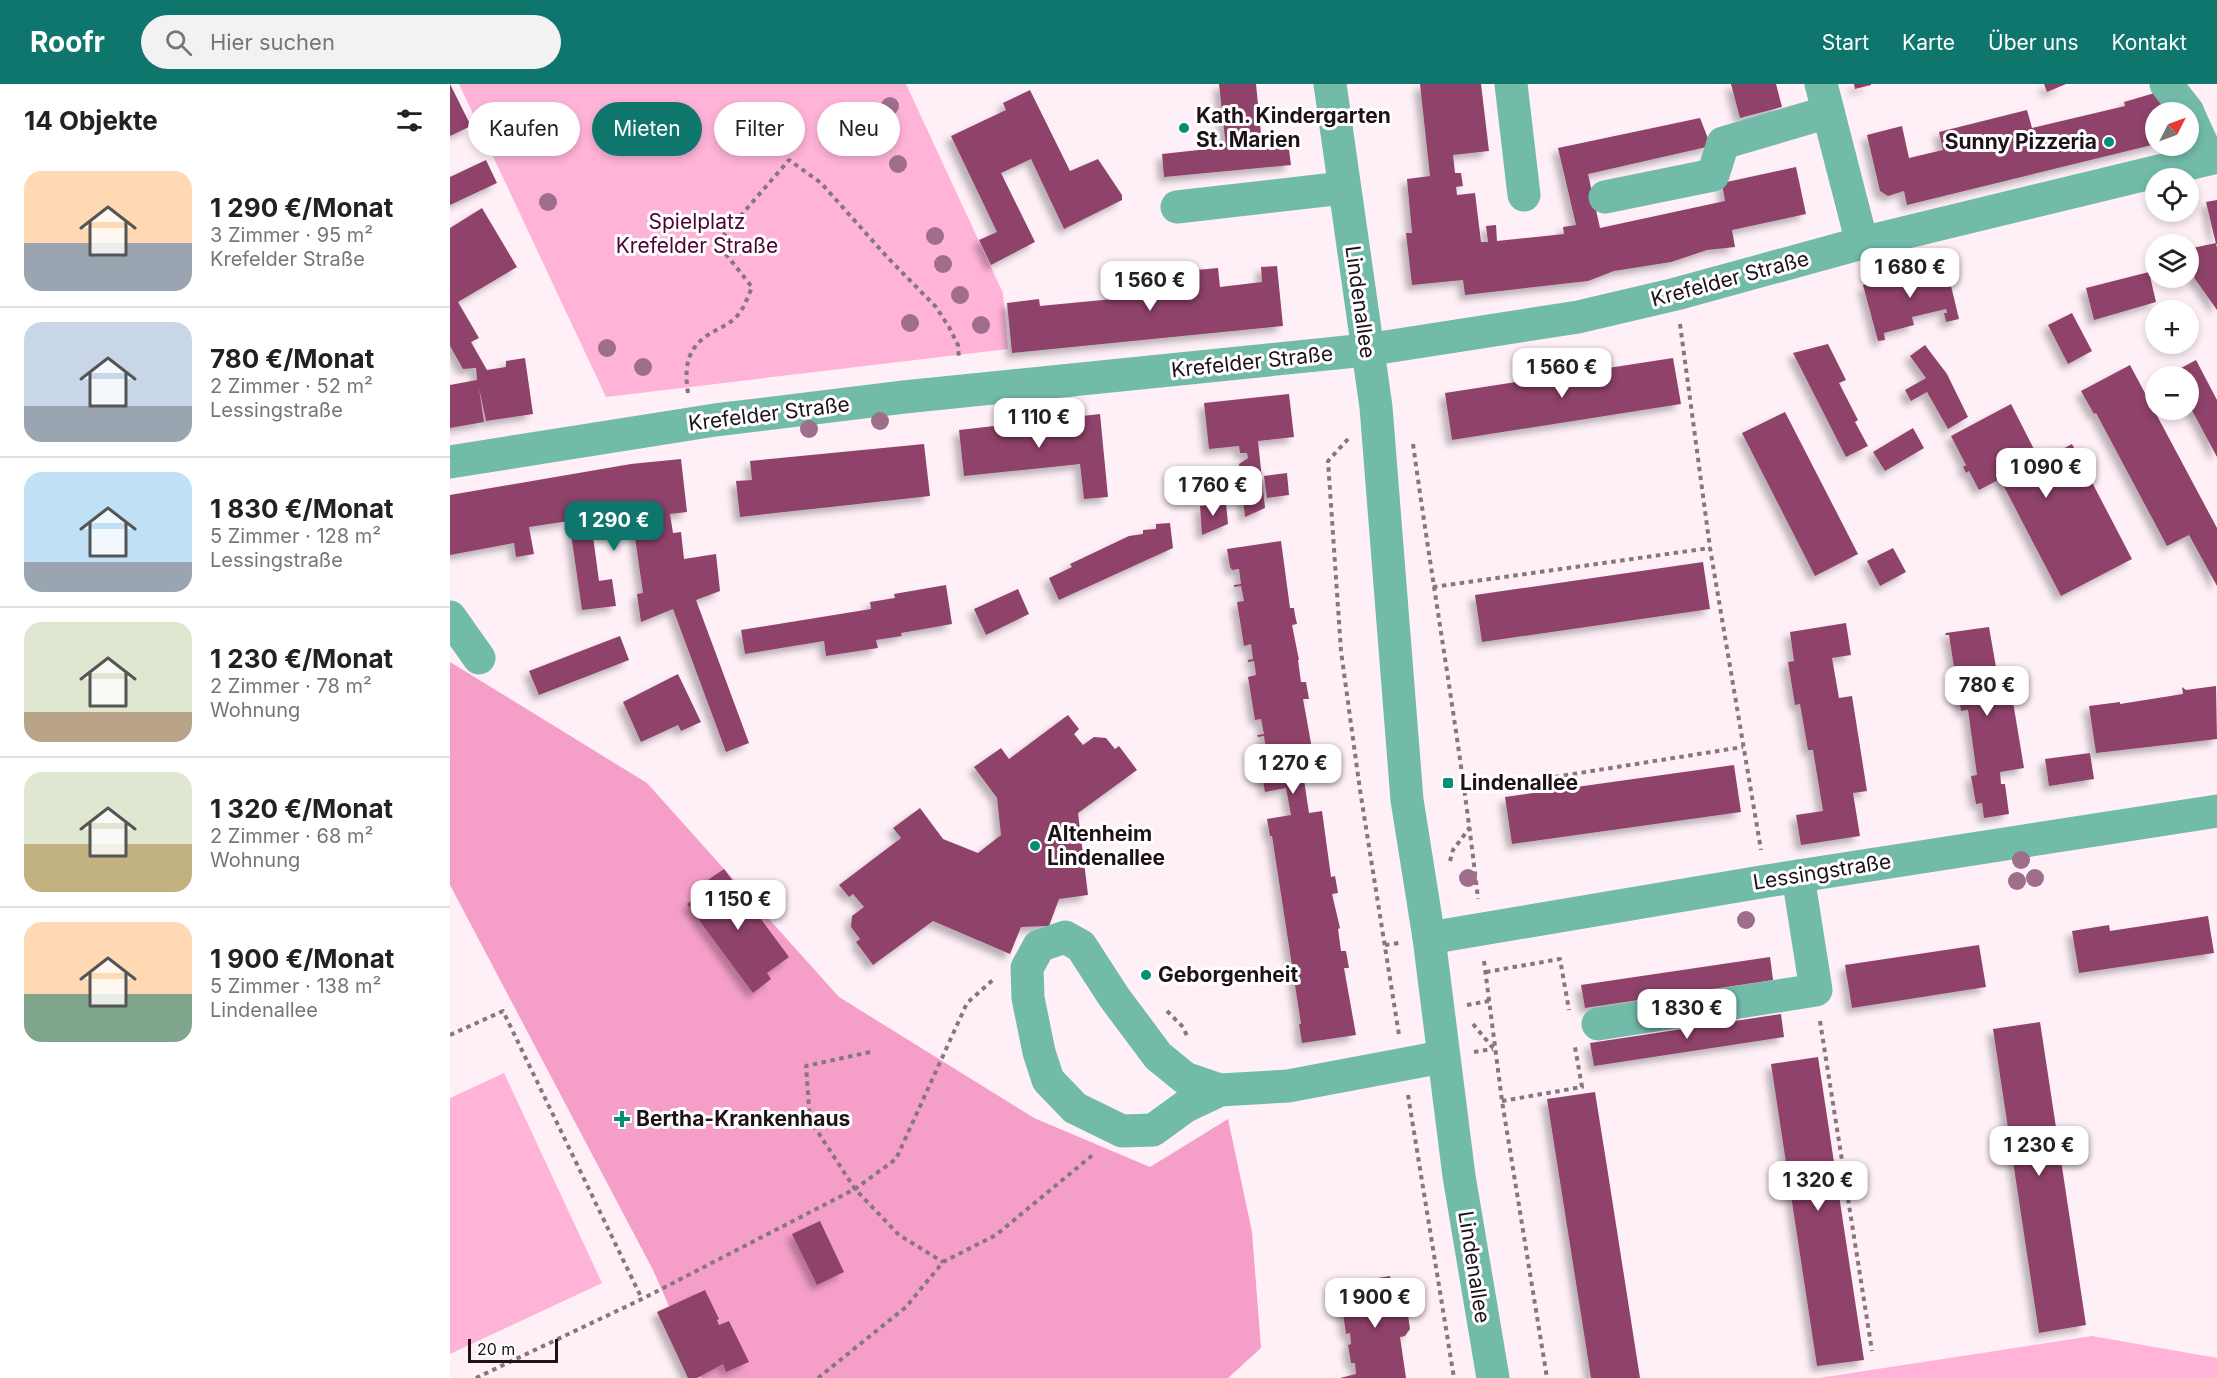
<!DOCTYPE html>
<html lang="de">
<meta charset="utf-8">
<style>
body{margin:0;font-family:Inter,sans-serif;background:#f2f2f2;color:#222;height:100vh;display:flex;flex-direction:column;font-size:22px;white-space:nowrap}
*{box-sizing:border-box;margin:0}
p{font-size:20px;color:#767676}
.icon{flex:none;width:33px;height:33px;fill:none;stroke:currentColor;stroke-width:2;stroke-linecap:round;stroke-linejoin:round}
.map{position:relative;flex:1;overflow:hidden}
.panel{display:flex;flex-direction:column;background:#fff;width:450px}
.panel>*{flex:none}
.top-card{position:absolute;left:18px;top:18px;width:570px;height:54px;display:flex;gap:12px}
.needle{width:39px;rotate:48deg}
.tools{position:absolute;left:1695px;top:18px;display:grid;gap:12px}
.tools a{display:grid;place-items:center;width:54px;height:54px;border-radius:50%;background:#fff;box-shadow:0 3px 9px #0003;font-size:30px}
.scale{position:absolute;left:18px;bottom:15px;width:90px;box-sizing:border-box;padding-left:6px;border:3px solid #1e1218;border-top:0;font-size:16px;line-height:21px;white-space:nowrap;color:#1e1218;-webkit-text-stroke:4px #fff;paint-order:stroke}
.price{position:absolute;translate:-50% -51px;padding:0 14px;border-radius:12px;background:#fff;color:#222;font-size:20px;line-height:39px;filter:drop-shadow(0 2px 3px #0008)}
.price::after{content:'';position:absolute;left:50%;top:36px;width:18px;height:14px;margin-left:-9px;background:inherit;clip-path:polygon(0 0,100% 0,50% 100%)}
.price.on{background:#0f766e;color:#fff}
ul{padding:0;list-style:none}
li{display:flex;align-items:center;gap:18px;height:150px;padding:0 24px}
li+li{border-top:2px solid #e0e0e0}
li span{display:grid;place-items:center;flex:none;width:168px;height:120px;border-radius:18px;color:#555}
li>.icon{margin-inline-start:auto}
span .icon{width:72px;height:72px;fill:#fffc;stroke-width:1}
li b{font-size:26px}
h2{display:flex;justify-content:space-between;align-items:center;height:72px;padding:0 24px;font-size:26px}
.pill{padding:0 21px;border-radius:27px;background:#fff;box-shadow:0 3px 9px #0003;font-size:21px;line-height:54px}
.pill.on{background:#0f766e;color:#fff}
header{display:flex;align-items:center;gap:36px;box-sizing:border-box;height:84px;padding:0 30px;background:#0f766e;color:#fff}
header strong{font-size:28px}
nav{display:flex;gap:33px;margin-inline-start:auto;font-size:21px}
.search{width:420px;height:54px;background:#f2f2f2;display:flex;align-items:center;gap:15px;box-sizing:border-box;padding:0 21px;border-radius:33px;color:#767676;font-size:22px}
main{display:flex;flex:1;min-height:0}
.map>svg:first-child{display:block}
.green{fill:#ffb3d7}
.forest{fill:#f59fc8}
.building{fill:#8f436b;filter:url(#shadow)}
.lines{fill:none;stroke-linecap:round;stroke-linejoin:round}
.path{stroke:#84777d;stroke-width:4;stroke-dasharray:4.5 4.5;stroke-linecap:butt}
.minor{stroke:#72bba9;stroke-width:33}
.tree{fill:#9e6e8b}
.poi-dot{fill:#048f78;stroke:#fff;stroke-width:2}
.labels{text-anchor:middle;stroke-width:6;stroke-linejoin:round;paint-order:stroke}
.poi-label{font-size:21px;font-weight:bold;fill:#1e1218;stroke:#fff;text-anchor:start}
.park-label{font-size:21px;fill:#500333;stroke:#fff}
.street-label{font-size:21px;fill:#1e1218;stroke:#fff}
</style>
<header>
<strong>Roofr</strong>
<div class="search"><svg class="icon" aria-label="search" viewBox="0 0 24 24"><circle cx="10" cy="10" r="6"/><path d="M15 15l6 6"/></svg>Hier suchen</div>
<nav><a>Start</a><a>Karte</a><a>Über uns</a><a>Kontakt</a></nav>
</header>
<main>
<section class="panel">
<h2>14 Objekte<svg class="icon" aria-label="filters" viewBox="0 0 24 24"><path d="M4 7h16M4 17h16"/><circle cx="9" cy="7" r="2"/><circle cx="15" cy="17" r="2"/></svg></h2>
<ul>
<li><span style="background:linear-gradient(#ffd9b3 60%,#9aa5b1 0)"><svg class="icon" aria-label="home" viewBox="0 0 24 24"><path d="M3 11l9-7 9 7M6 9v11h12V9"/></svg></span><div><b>1 290 €/Monat</b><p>3 Zimmer · 95 m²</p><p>Krefelder Straße</p></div></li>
<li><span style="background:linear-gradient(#c9d6e8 70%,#9aa5b1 0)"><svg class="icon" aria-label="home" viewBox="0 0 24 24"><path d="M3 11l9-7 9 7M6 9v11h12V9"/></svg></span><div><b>780 €/Monat</b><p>2 Zimmer · 52 m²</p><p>Lessingstraße</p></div></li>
<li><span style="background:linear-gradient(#bfe0f5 75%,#9aa5b1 0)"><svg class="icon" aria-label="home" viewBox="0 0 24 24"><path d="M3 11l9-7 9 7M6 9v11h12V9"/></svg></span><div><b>1 830 €/Monat</b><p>5 Zimmer · 128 m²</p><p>Lessingstraße</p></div></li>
<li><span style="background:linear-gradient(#dfe7d0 75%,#b9a48a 0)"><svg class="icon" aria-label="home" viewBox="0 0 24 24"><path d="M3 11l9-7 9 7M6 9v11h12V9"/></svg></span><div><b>1 230 €/Monat</b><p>2 Zimmer · 78 m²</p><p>Wohnung</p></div></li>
<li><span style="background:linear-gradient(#dfe7d0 60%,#c2b280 0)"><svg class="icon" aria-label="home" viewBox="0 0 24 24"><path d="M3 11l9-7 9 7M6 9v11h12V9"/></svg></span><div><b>1 320 €/Monat</b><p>2 Zimmer · 68 m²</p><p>Wohnung</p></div></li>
<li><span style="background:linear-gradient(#ffd9b3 60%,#7fa58c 0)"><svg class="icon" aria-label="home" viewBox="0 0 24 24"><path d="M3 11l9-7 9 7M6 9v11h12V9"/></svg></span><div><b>1 900 €/Monat</b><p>5 Zimmer · 138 m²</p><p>Lindenallee</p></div></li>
</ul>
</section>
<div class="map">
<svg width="1767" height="1294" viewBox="0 0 1767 1294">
<defs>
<filter id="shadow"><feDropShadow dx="-5.5" dy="5.5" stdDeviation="3" flood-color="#0004"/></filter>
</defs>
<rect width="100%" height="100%" fill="#fef0f6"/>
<g class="green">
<path d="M9,0H456L553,209L558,265L156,313Z"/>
<path d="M54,989L152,1199L0,1270V1014Z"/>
<path d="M1642,1252L1767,1274V1294H1369Z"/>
</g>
<path class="forest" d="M0,578L197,699L389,913L584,1034L700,1083L778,1035L802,1148L811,1264L778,1294H251L203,1186L0,801Z"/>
<g class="building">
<path d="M0,0L21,42L0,52Z"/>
<path d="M769,0H806L812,60L838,58L841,81L714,93L712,70L776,63Z"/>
<path d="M970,0H1031L1039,67L1003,71L1005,89H1011L1013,102L1006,103L1007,111L1025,109L1031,158H1038L1036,142L1046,141L1047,157L1114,150L1113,143L1126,141L1108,64L1250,34L1261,62L1138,90L1150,144L1275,117L1272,99L1346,83L1356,130L1282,146L1285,163L1257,166L1221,178L1164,187L1138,197L1015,211L1013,196L962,201L956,149H962L957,95L980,92Z"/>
<path d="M1281,0H1326L1332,23L1290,34Z"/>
<path d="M1404,0H1421V1L1405,5Z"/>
<path d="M1594,0H1616L1597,8Z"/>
<path d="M580,6L620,87L648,75L672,111V116L614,145L581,75L551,89L585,158L541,181L529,156L547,148L501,52L556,26L553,19Z"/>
<path d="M1708,8L1714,28H1706V60L1457,121L1454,107L1438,112L1430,107L1417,51L1452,42L1459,74L1493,66L1489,48L1577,26L1582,44L1675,22L1674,18Z"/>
<path d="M36,76L47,99L0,121V93Z"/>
<path d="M1767,116V160H1766L1756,118Z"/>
<path d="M32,124L67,183L8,218L29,254L21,258L37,286L56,283V277L75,274L83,330L36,337L29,304L34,338L0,344V301L27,296L26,284L13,285L0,262V144Z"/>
<path d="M1766,159L1767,164V226L1745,195L1738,168V165Z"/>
<path d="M1496,181L1509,235L1496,238L1494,229H1497L1496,225L1462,233L1464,241L1434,249L1435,256L1428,257L1413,201Z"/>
<path d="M827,182L833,242L562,269L557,219L589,215L590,222L684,213L682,192L768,184L770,203L812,198L811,183Z"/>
<path d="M1699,188L1706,218L1644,236L1636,204Z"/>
<path d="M1622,229L1642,267L1618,280L1598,241Z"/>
<path d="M1378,260L1396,296L1389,299L1408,336L1405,338L1418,362L1396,373L1343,269Z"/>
<path d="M1475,261L1497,290L1518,333L1498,345L1477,308L1461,317L1455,306L1476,294L1460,272Z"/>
<path d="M1223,274L1231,320L1002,356L995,309Z"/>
<path d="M1746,276L1767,316V373L1738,319V292H1724L1722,289Z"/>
<path d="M1680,281L1767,444V502L1739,451L1717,462L1646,329L1644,330L1631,307Z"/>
<path d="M839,310L844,353L808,357L815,424L795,433L789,380L798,374L797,369H790L789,362L759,365L754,319Z"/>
<path d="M1561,320L1590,377L1622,360L1682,475L1611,512L1550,395L1529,406L1519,387L1516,389L1513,383L1516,381L1501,352Z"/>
<path d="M1335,328L1408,470L1365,492L1292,349Z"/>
<path d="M650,330L658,413L634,415L630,380L514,392L509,346Z"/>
<path d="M1463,344L1474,364L1435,387L1423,368Z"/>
<path d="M474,360L480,412L290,433L286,397L302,396L300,377Z"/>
<path d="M231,375L237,428L220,430L223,449L231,448L234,475L266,470L270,507L246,516L299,659L276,668L223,525L191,538L187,510L193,509L181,426L165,428L168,448L154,450L153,444L142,445L149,497L162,495L166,522L132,526L121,450L134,448L130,426L117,428L119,437L79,443L84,470L66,473L64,459L0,471V411L181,380Z"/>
<path d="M837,389L839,411L817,414L814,392Z"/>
<path d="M776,419L778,440L752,451L750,422Z"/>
<path d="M720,439L723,464L609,516L599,494L622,483L620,480L679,452L693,450V446L706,445V440Z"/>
<path d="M831,457L840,524H844L845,531L847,540L842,541L849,576H848L851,598H856L859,615H853L865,681L852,683L859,729L872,727L881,793L885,792L888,809L882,810L890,844L888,845L891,867H896L899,884H894L906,951L852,959L849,940H851L822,752H820L817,735L841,731L836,704L815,708L808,672L810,668L816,667L814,652L808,653L807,651L814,650L811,635L805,636L798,593L806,591L804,577L798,578V576L803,575L801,560L794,562L787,518L794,517L791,502L784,503V501L791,500L789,485L782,486L780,483L777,465Z"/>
<path d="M1443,464L1456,488L1430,502L1417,477Z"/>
<path d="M1253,478L1260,525L1032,558L1025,511Z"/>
<path d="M496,501L502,540L451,549L452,552L426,556L428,564L376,572L374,557L295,570L291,546L421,525L420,518L445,514L444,510Z"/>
<path d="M568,505L579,530L536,551L524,525Z"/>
<path d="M1396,539L1401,571L1382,574L1389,614L1402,612L1417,707L1403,709L1410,752L1351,761L1346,731L1373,727L1363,666H1358L1350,620L1345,621L1338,578L1344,577L1340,548Z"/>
<path d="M1539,543L1547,589L1558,588L1574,684L1550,688L1551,700H1555L1559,730L1534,734L1532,719L1526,720L1521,692L1527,691L1518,626L1511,627L1508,607L1514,606L1512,595L1506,596L1499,551H1495L1496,549Z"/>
<path d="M170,552L179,576L89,611L79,587Z"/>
<path d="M228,590L251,638L231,647L228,641L191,658L173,618Z"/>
<path d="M1766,602L1767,655L1646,669L1639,622L1670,618V620L1733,610L1732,603L1736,606Z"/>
<path d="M618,631L629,645L624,650L633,661L644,653L656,654L665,665L669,662L687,686L628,729L638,811L609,815L599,842L571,843L560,870L483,837L423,881L406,858L410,855L401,843L402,832L414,823L403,810L399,813L389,801L451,754L443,744L470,724L493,755L528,769L551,751L547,714L524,683L551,664L559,675Z"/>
<path d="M1640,669L1644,695L1599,702L1595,675Z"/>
<path d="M1284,681L1291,728L1062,760L1055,713Z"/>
<path d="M274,785L339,873L317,889L321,895L303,909L237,820L260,804L255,798Z"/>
<path d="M1758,832L1764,869L1629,889L1622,847L1659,841L1660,847Z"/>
<path d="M1529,861L1536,903L1402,924L1395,881Z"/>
<path d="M1320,873L1323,896L1135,924L1131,901Z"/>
<path d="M1331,930L1334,953L1144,982L1140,959Z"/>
<path d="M1590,938L1636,1241L1589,1249L1543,945Z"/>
<path d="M1368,973L1414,1276L1367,1282L1321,980Z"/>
<path d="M1145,1008L1157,1083L1190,1294H1141L1109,1091L1097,1015Z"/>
<path d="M370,1137L394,1188L367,1201L342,1150Z"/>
<path d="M940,1192L944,1219H949L957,1224L960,1245L955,1252L950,1253L956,1294H890L906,1290L905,1279H901L898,1261L901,1260L900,1249L896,1250L891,1215L894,1214L892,1200Z"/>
<path d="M255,1206L269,1235L267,1236L269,1241L279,1237L299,1278L276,1288L273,1280L247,1294H238L207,1228Z"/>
</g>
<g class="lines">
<g class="path">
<path d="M1230,240L1260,464L1311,766"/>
<path d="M238,309C235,287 235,268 255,253C265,245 277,243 287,232C294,225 298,212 302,203L267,159L339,76L371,99L438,174L486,223L499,243L508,261L509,276"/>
<path d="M898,355L878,377L891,567L910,706L949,951"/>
<path d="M963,360C984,512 1011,663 1028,815"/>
<path d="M983,503L1260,464"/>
<path d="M1016,707L1293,663"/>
<path d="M1000,777L1003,766L1020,743"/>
<path d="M935,861L949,859"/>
<path d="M1034,877L1052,1017L1097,1294"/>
<path d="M1036,888L1110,875L1119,926"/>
<path d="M1017,921L1039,917"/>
<path d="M717,927L733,943L738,954"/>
<path d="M1370,937L1422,1267"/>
<path d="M1023,940L1043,964"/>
<path d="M0,951L53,927L192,1215"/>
<path d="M420,968L356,982L360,1036L405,1105L449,1151L493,1178"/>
<path d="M1024,968L1043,965"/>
<path d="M958,1011L1004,1294"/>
<path d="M1052,1017L1132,1003L1125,963"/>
<path d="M26,1294L192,1215L405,1105L446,1075L517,919L545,894"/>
<path d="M368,1294L456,1223L493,1178L546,1151L645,1069"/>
</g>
<g class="minor">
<path d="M880,0L926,323L957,716L979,854L1009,1092L1043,1294"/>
<path d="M1061,0L1074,111"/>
<path d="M1371,0L1412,159"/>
<path d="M1716,0L1738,28"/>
<path d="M1738,29L1759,75"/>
<path d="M1155,113L1263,91L1273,59L1378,28"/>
<path d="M727,123L893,104"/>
<path d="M0,378L265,336L454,313L916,266L1128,233L1226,210L1412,159L1767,73"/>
<path d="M0,533L29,574"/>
<path d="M979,854L1317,797L1767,727"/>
<path d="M1148,940L1366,906L1348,792"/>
<path d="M770,1006L736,1022L703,1046L672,1047L625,1024L598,996L589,968L578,914L577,884L589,862L615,853L631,862L664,913L708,972L735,994L770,1006L838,1002L992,973"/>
</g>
</g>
<g class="tree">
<circle cx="440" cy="22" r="9"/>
<circle cx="286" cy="35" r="9"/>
<circle cx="448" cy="80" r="9"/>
<circle cx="98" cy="118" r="9"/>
<circle cx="485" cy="152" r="9"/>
<circle cx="493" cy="180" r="9"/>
<circle cx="510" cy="211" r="9"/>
<circle cx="460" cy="239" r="9"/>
<circle cx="531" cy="241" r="9"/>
<circle cx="157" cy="264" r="9"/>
<circle cx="193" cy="283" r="9"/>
<circle cx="430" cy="337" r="9"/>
<circle cx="359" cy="345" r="9"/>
<circle cx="1571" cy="776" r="9"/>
<circle cx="1018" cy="794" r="9"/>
<circle cx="1585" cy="794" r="9"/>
<circle cx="1567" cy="797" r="9"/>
<circle cx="1296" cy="836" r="9"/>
</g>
<g class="poi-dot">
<circle cx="734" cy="44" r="6"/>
<circle cx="1659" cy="58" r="6"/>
<rect x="992" y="693" width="12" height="12" rx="3"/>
<circle cx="585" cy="762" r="6"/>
<circle cx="696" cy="891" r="6"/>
<path d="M169 1026h6v6h6v6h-6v6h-6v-6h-6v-6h6z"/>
</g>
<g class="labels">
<g class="poi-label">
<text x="746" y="39">Kath. Kindergarten<tspan x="746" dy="24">St. Marien</tspan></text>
<text x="1647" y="65" text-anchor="end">Sunny Pizzeria</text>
<text x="1010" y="706">Lindenallee</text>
<text x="597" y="757">Altenheim<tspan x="597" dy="24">Lindenallee</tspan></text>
<text x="708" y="898">Geborgenheit</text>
<text x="186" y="1042">Bertha-Krankenhaus</text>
</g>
<g class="park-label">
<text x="247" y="145">Spielplatz<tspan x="247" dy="24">Krefelder Straße</tspan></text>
</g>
<g class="street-label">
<text transform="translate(1280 195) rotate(-15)" y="7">Krefelder Straße</text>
<text transform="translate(910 218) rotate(82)" y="7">Lindenallee</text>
<text transform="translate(802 278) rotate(-6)" y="7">Krefelder Straße</text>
<text transform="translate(319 330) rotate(-7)" y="7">Krefelder Straße</text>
<text transform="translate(1372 788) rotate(-9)" y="7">Lessingstraße</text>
<text transform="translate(1024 1183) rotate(81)" y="7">Lindenallee</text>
</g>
</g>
</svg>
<div class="tools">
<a><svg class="needle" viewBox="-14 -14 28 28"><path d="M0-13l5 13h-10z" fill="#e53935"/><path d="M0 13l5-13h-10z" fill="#767676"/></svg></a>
<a><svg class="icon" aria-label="locate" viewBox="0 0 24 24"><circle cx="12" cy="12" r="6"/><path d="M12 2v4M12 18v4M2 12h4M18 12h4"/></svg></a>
<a><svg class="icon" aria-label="layers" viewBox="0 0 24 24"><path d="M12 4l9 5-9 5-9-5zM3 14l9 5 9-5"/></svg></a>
<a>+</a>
<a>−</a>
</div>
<div class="scale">20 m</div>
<b class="price" style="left:1460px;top:215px">1 680 €</b>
<b class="price" style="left:700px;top:228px">1 560 €</b>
<b class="price" style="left:1112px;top:315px">1 560 €</b>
<b class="price" style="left:589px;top:365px">1 110 €</b>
<b class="price" style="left:1596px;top:415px">1 090 €</b>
<b class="price" style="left:763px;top:433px">1 760 €</b>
<b class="price on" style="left:164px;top:468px">1 290 €</b>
<b class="price" style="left:1537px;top:633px">780 €</b>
<b class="price" style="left:843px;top:711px">1 270 €</b>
<b class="price" style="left:288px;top:847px">1 150 €</b>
<b class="price" style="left:1237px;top:956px">1 830 €</b>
<b class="price" style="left:1589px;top:1093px">1 230 €</b>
<b class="price" style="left:1368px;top:1128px">1 320 €</b>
<b class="price" style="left:925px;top:1245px">1 900 €</b>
<div class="top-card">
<a class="pill">Kaufen</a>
<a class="pill on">Mieten</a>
<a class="pill">Filter</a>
<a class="pill">Neu</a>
</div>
</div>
</main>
